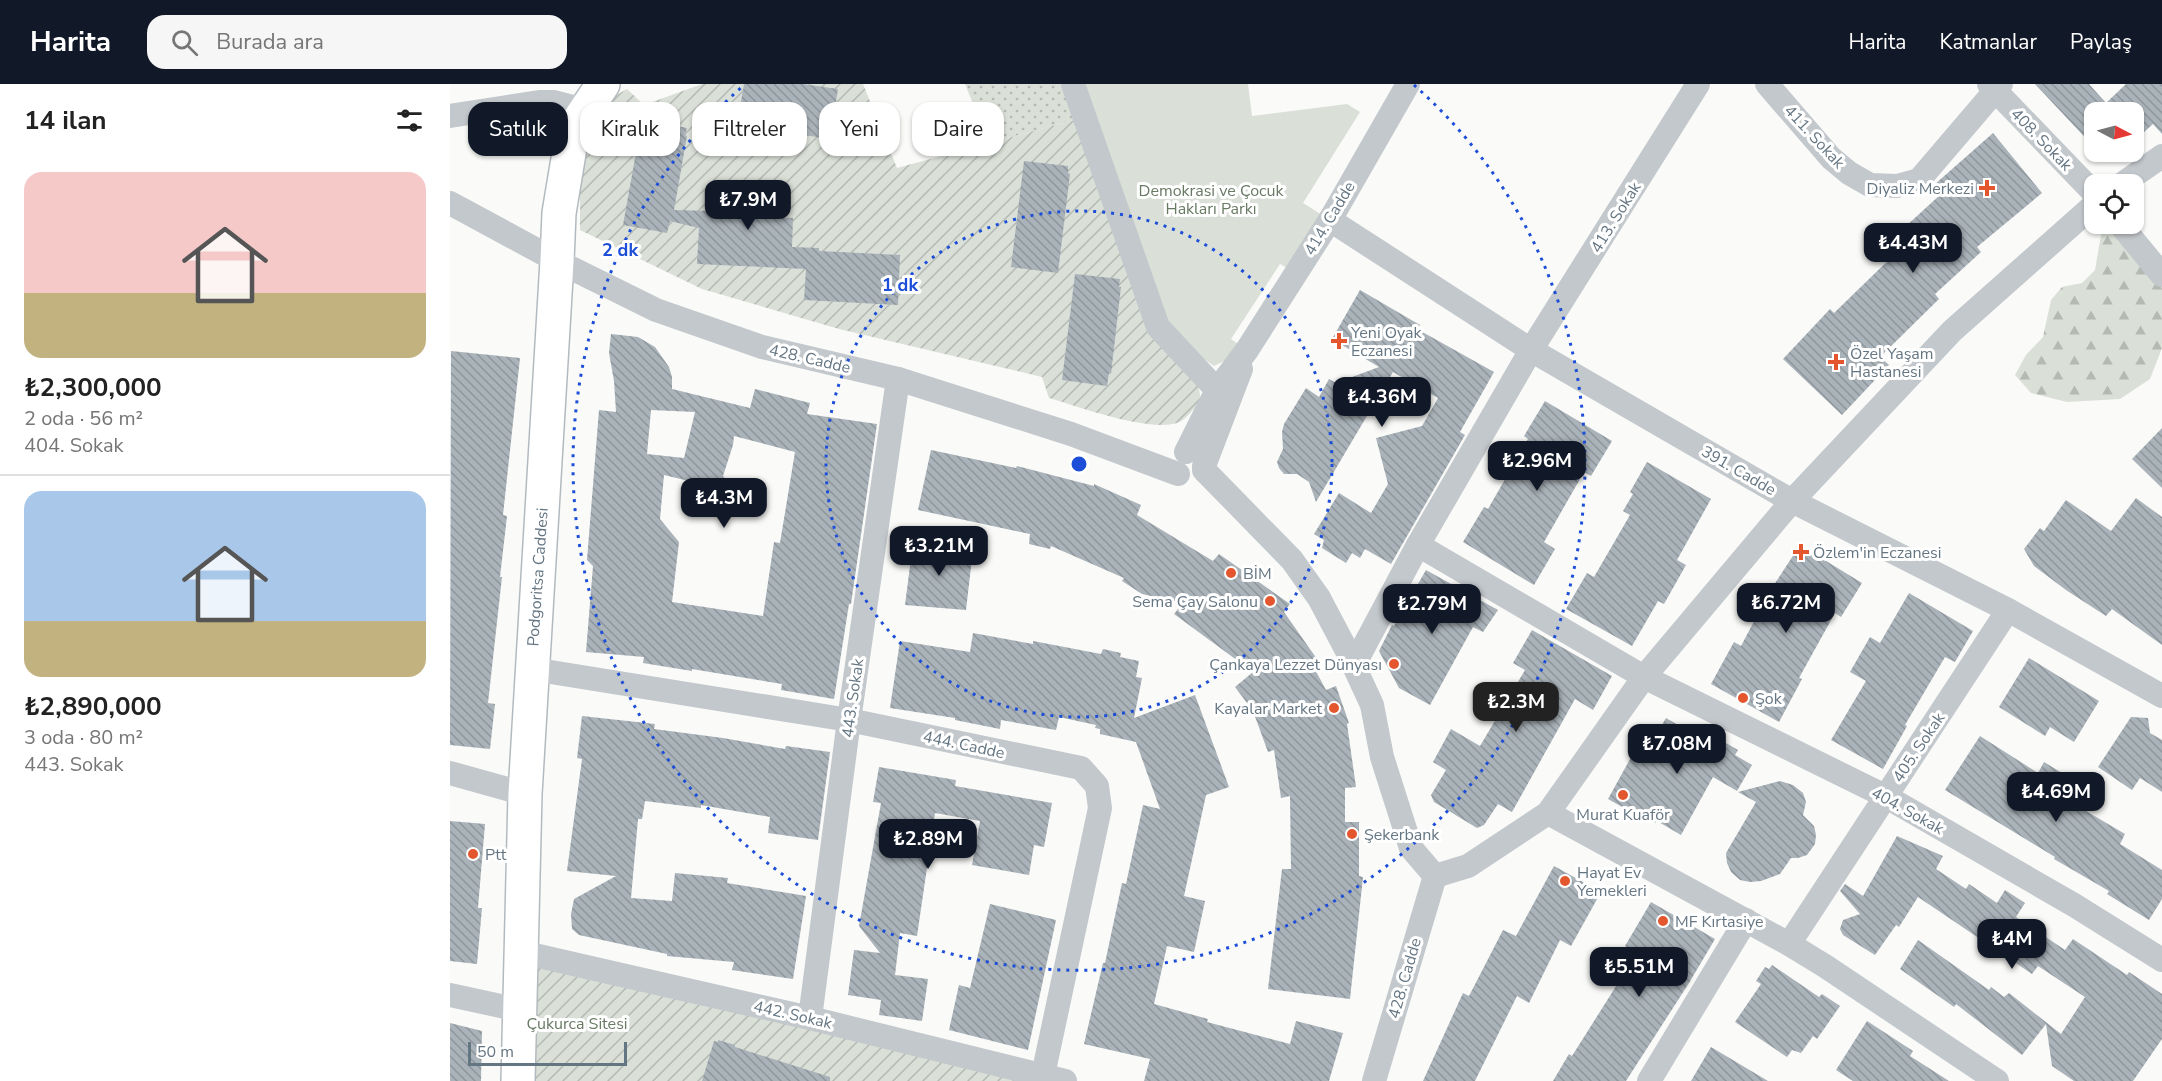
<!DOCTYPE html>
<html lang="tr">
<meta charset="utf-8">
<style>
body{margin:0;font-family:"Nunito Sans",sans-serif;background:#f6f6f6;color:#222;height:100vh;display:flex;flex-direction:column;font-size:22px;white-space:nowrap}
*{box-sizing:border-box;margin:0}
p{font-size:20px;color:#767676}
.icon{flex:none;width:33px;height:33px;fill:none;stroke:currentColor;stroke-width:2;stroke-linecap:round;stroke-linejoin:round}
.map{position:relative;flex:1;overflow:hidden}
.details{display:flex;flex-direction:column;background:#fff;width:450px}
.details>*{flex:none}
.hud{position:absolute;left:18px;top:18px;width:570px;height:54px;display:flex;gap:12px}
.needle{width:39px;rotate:96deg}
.tools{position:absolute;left:1634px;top:18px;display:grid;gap:12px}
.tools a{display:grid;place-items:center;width:60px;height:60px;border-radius:12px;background:#fff;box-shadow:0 2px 4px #0004;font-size:30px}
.scale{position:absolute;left:18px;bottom:15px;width:159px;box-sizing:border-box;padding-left:6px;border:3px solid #657683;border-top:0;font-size:16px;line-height:21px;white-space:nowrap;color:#657683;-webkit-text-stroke:4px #fff;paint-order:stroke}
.price{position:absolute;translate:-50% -51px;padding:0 14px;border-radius:12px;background:#111827;color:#fff;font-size:20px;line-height:39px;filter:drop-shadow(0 2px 3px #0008)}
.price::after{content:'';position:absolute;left:50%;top:36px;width:18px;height:14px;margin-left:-9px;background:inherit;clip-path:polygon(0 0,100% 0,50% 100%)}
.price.on{background:#222;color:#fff}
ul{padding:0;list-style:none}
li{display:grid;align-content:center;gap:12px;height:318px;padding:0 24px}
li+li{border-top:2px solid #e0e0e0}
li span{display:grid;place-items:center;height:186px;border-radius:18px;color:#555}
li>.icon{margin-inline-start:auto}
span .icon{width:108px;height:108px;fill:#fffc;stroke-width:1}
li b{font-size:26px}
h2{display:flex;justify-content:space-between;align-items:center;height:72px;padding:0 24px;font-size:26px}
.pill{padding:0 21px;border-radius:18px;background:#fff;box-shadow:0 2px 4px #0004;font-size:21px;line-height:54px}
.pill.on{background:#111827;color:#fff}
header{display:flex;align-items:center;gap:36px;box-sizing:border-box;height:84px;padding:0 30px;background:#111827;color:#fff}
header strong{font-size:28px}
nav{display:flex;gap:33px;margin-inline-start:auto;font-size:21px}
.search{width:420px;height:54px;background:#f6f6f6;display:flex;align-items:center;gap:15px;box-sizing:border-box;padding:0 21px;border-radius:18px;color:#767676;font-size:22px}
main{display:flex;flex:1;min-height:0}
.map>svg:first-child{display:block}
.grass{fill:url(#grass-dots)}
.forest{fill:url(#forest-firs)}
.park{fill:#dadfd7}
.garden{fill:url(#garden-furrows)}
.building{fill:url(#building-back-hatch);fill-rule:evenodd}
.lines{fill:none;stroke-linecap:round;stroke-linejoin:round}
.secondary-casing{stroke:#b3babf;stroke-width:36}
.street{stroke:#c3c8cc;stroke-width:24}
.secondary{stroke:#fff;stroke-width:33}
.ring{fill:none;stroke:#1d4ed8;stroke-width:3;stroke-dasharray:3 6}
.poi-dot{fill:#e4572e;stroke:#fff;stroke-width:2}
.labels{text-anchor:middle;stroke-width:6;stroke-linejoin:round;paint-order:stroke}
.street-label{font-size:16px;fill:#657683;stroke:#fff}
.poi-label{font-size:16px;fill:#657683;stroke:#fff;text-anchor:start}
.park-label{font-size:16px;fill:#687a64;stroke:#fff}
.centre{fill:#1d4ed8;stroke:#fff;stroke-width:3}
.ring-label{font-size:18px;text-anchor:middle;font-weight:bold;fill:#1d4ed8;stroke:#fff;stroke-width:6;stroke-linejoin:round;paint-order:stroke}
</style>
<header>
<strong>Harita</strong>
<div class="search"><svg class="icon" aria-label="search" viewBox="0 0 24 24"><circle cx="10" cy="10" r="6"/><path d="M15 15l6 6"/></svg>Burada ara</div>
<nav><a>Harita</a><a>Katmanlar</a><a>Paylaş</a></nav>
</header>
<main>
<section class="details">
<h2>14 ilan<svg class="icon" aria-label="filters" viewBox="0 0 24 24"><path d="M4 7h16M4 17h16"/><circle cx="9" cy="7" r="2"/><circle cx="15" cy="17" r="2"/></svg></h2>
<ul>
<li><span style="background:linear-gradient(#f6c9c9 65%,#c2b280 0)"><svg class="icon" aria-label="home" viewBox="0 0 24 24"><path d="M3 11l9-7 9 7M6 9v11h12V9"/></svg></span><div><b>₺2,300,000</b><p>2 oda · 56 m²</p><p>404. Sokak</p></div></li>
<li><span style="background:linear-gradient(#a9c7e8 70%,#c2b280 0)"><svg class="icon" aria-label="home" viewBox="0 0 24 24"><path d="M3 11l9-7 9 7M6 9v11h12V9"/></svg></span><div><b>₺2,890,000</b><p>3 oda · 80 m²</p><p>443. Sokak</p></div></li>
</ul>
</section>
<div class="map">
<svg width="1712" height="997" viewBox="0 0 1712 997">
<defs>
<pattern id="grass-dots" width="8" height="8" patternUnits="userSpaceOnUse" patternTransform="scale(1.5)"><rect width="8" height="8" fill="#dadfd7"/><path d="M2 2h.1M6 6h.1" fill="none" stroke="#b4b9b4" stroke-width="1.8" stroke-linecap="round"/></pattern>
<pattern id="forest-firs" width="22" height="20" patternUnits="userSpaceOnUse" patternTransform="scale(1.5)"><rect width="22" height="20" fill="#dadfd7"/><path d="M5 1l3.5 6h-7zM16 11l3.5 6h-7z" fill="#b4b9b4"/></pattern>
<pattern id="garden-furrows" width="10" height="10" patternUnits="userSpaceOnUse" patternTransform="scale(1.5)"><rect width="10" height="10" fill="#dadfd7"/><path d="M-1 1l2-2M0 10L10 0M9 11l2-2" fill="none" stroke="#b4b9b4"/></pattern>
<pattern id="building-back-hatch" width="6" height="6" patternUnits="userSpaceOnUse" patternTransform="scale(1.5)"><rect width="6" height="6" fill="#aab3b9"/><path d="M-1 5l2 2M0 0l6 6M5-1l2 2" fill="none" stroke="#8e969c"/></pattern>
</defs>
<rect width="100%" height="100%" fill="#fafaf8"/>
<path class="grass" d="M515,0H623L635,33L539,59Z"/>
<path class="forest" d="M1655,140H1670L1712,191V264L1700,295L1670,315L1617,318L1581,309L1565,291L1576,271L1593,253L1601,216L1612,203L1632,199L1645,186L1651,151Z"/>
<path class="park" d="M623,0H798L802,32L897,20L910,28L853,119L880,136L846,189L830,180L781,255L797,266L764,282L708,243Z"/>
<g class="garden">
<path d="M252,0H413L447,84L635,33L708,243L748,299L751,317C744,324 735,337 727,339C697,348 630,323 599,314L592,293L389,245L252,205L130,146V105L137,67L159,15L177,5L194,21Z"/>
<path d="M71,868L615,997H68Z"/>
</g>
<g class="building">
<path d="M294,0H353L388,5L380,55L287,41Z"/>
<path d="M1585,0H1639L1656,19L1676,0H1712V50L1703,40L1683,58V28H1644V63Z"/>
<path d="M192,35L237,44L235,51L237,52L224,126L263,127V131L343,134L342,163L369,164V167L450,171L448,221L354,216L356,185L247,180L249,144L220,137L217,149L173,141Z"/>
<path d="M1543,49L1592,109L1527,163L1531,168L1485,210L1489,215L1430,273L1439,281L1392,331L1333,275L1380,225L1384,229L1451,164L1443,154L1491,110L1484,101Z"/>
<path d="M574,77L618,82V89L620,90L608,189L561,183Z"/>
<path d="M625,190L670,195L669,203H671L661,290L659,289L657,302L612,296Z"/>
<path d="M910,206L970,241L967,245L1044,288L1010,348L1015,351L941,480L915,465L910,474L902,469L896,479L872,464L874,456L864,450L889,409L921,429L938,400L926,354L972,342L988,314L943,288L866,418L859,398L847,390H834L829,384L827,378L833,365L832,348L834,340L856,304L869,313L879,295L886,299L929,283L882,255Z"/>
<path d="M161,250L188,253L205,263L219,283L222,293V305L300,324L305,305L360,319L357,330L427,340L401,520H399L384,615L331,606L332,600L242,585V587L193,579L194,573L136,568L143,482L137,476L149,326L166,328L164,297L159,269ZM201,326L245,328L234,374L197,370ZM284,352L345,368L330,459L324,458L313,532L222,518L229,458L210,435L214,391L285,408L273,392L283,361Z"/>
<path d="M1,267L70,274L53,431L57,432L50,493H52L38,619L45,620L40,665L0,661Z"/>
<path d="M1095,317L1162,357L1141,392L1134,388L1094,458L1105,465L1084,501L1013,458L1034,423L1038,425L1078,355L1074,352Z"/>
<path d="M1712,344V404L1682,375Z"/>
<path d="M481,366L566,384L567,382L644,402V400L691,421L687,431L763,477L769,470L840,520L834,528L867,575L862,580L876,606L886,602L899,639L897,640L906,703L895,704V738H909V792L913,793L900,915L818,905L832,785H841L840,712L831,714L824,666L818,668L803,627L785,603L803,588L724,530L733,519L692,510L672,497L674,494L601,462L600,465L579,460L580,450L468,426Z"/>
<path d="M1197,378L1261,415L1227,476L1236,481L1214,520L1208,517L1182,562L1116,525L1137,489L1144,493L1180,431L1173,427L1183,410L1180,408Z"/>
<path d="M1686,414L1712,433V561L1662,525L1656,532L1616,506L1584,482L1574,465L1590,444L1594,447L1616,416L1661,447Z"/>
<path d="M463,458L523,466L516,526L455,521Z"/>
<path d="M1350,461L1412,499L1391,533L1385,529L1349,594L1352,595L1329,638L1261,600L1284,558L1291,562L1320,507Z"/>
<path d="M976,486L1048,526L1033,548L1023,543L980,621L949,604L929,567L942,541L944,542Z"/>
<path d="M1459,509L1523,547L1505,578L1495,573L1455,641L1457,642L1433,685L1381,656L1416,597L1400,588L1420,553L1430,559Z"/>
<path d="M1082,546L1162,592L1143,626L1125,615L1062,728L1048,720L1034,741L1027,744L984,718L981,711L996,686L983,678L1001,645L1030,662L1075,586L1063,579Z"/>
<path d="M523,549L583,560V557L651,570L653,565L671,569L670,573L689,577L686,593L692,594L684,634L745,611L779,703L756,711L734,812L755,817L744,868L717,862L704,920L758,935L757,938L840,960L846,937L893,949L879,997H694L700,975L634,960L653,879H655L672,799L676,800L693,721L710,725L686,658L650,650V645L645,644L646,641L609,633L606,646L551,636L550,645L505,636V634L440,624L450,557L520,568Z"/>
<path d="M1579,574L1649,617L1624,658L1600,643L1595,652L1549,623Z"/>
<path d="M132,632L205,640L204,645L273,654L335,665L336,662L380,668L368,756L318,749L320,733L251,721V724L195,717L192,735H188L181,814L222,817L225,789L278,794L277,799L356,812L343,895L282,886L284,878L217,872V870L129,851L122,845L121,830L124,815L166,792L117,787L132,675L127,674Z"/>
<path d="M1681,633L1698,634L1700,649L1712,656V708L1690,694L1682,706L1648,683Z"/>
<path d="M1216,634L1240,648L1245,641L1288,666L1285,671L1302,681L1287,707L1263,693L1231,751L1207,737L1205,739L1186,729L1185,730L1158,715L1185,666L1194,671Z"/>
<path d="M1530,652L1588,689L1594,678L1630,700L1619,717L1675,750L1670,760L1712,786V815L1699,836L1657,810L1659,807L1604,775L1605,773L1495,706Z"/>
<path d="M429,683L506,696L505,702L602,719L594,763L584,761L579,791L522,781L530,737L485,729L467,852L450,849L445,891L478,895L472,937L429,931L431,916L398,911L404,866L430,869L409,842L431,719L423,718Z"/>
<path d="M1330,697L1343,701L1353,709L1356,718L1353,731L1364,742L1366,751L1365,760L1357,771L1348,774H1341L1330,790L1311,797L1300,798L1290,796L1281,788L1277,779L1276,769L1306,718L1288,708Z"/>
<path d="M0,737L35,740L28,824H32L27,880L0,877Z"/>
<path d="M1447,752L1493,772L1486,785L1516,805L1519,800L1547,819L1555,806L1575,819L1566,833L1615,866L1623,855L1677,891L1679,888L1712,910V955L1683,997H1624L1602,982L1596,940L1572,971L1506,920L1504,923L1450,885L1468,856L1539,906L1541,903L1554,913L1559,909L1611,950L1635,913L1588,882L1582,890L1468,813L1449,843L1446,841L1425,871L1393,851L1390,845L1393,836L1410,830L1390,807L1395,800L1413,812Z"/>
<path d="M1104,782L1151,808L1121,862L1110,856L1079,919L1067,912L1025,997H973L1013,909L1019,912L1053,846L1066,852Z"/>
<path d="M1201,818L1265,855L1239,899L1176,997H1103L1119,970L1122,972L1187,869L1175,862Z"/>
<path d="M540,820L606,836L578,966L499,946L509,901L520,904Z"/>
<path d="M1322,881L1369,913L1372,910L1390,922L1367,955L1363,952L1351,969L1342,966L1337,973L1285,938L1311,900L1306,897L1315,883L1319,885Z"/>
<path d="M1417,937L1463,967L1460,972L1499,997H1403L1386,986Z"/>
<path d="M0,939L32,947L31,997H0Z"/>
<path d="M268,956L285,961V963L380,993V997H252L264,957L268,958Z"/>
<path d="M1261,963L1318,997H1241Z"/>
</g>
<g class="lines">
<g class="secondary-casing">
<path id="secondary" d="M68,997L75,710L107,177L109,129L123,45L153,0"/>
</g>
<g class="street">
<path d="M623,0L708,243L767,306"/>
<path d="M1248,0L1081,266L968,461L1194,593L1435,712L1624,821L1712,876"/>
<path d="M1317,0L1381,74L1399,89L1420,101L1447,102L1469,96L1551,0"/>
<path d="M1539,0L1644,109"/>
<path d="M0,32L89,18H104L135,26"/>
<path d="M1672,100L1712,72"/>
<path d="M0,119L107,177L206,226L312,263L448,295L621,350L728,390"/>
<path d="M880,136L1081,266L1342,417L1558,526L1712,612"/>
<path d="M1670,140L1712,191"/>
<path d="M736,368L767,306L797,266L880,136L958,0"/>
<path d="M754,382L791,285"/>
<path d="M754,386L842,476L869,514L898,569L922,621L932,673L961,764L985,792"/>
<path d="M904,581L968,461"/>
<path d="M82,585L399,636L631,684L647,702L650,724L593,991"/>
<path d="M0,689L75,710"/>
<path d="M1098,729L1339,860L1375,882L1547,997"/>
<path d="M985,792L1018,782L1098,729L1194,593L1342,417L1502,247L1644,121"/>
<path d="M1339,860L1558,526"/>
<path d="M71,868L360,934L615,997"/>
<path d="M0,911L69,926"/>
<path d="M360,934L399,636L448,295"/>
<path d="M924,997L985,792"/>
<path d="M1199,997L1296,836"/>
</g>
<use href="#secondary" class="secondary"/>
</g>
<g class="ring">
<circle cx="629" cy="380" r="253"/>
<path d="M964 1A506 506 0 1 1 294 1"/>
</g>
<g class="poi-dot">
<path d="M1534 95h6v6h6v6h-6v6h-6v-6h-6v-6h6z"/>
<path d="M886 248h6v6h6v6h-6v6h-6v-6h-6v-6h6z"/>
<path d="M1383 269h6v6h6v6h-6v6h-6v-6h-6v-6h6z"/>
<path d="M1348 459h6v6h6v6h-6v6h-6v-6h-6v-6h6z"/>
<circle cx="781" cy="489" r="6"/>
<circle cx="820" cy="517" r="6"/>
<circle cx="944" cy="580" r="6"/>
<circle cx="1293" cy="614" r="6"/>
<circle cx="884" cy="624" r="6"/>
<circle cx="1173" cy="711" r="6"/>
<circle cx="902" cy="750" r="6"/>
<circle cx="23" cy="770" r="6"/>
<circle cx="1115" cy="797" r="6"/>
<circle cx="1213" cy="837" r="6"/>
</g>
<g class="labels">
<g class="street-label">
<text transform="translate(1365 52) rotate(47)" y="6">411. Sokak</text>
<text transform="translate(1592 55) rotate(46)" y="6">408. Sokak</text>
<text transform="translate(1165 133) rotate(-58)" y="6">413. Sokak</text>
<text transform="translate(879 134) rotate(-59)" y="6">414. Cadde</text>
<text transform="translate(360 274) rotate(13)" y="6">428. Cadde</text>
<text transform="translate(1289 386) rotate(30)" y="6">391. Cadde</text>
<text transform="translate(87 493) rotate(-86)" y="6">Podgoritsa Caddesi</text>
<text transform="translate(402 614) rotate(-82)" y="6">443. Sokak</text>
<text transform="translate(514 660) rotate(12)" y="6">444. Cadde</text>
<text transform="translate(1468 663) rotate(-56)" y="6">405. Sokak</text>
<text transform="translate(1458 726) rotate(29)" y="6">404. Sokak</text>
<text transform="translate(954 894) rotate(-74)" y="6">428. Cadde</text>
<text transform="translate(343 930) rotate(13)" y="6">442. Sokak</text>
</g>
<g class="poi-label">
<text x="1524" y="110" text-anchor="end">Diyaliz Merkezi</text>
<text x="901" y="254">Yeni Oyak<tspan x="901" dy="18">Eczanesi</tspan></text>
<text x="1400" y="275">Özel Yaşam<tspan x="1400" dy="18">Hastanesi</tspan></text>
<text x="1363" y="474">Özlem'in Eczanesi</text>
<text x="793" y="495">BİM</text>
<text x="808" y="523" text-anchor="end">Sema Çay Salonu</text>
<text x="932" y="586" text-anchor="end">Çankaya Lezzet Dünyası</text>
<text x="1305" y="620">Şok</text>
<text x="872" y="630" text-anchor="end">Kayalar Market</text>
<text x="1173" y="736" text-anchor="middle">Murat Kuaför</text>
<text x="914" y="756">Şekerbank</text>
<text x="35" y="776">Ptt</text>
<text x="1127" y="794">Hayat Ev<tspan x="1127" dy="18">Yemekleri</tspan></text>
<text x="1225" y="843">MF Kırtasiye</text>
</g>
<g class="park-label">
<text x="761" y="112">Demokrasi ve Çocuk<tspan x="761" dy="18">Hakları Parkı</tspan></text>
<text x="127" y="945">Çukurca Sitesi</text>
</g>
</g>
<circle cx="629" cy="380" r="9" class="centre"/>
<g class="ring-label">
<text x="170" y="172">2 dk</text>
<text x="450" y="207">1 dk</text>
</g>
</svg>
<div class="tools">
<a><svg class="needle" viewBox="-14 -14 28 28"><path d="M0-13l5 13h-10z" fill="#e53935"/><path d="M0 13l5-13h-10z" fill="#767676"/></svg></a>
<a><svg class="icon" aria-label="locate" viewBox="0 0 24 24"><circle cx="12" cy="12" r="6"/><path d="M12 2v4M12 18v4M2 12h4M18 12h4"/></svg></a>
</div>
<div class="scale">50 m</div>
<b class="price" style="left:298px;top:147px">₺7.9M</b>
<b class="price" style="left:1463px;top:190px">₺4.43M</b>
<b class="price" style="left:932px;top:344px">₺4.36M</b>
<b class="price" style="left:1087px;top:408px">₺2.96M</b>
<b class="price" style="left:274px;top:445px">₺4.3M</b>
<b class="price" style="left:489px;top:493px">₺3.21M</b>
<b class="price" style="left:1336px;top:550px">₺6.72M</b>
<b class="price" style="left:982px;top:551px">₺2.79M</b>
<b class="price on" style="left:1066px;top:649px">₺2.3M</b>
<b class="price" style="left:1227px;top:691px">₺7.08M</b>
<b class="price" style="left:1606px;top:739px">₺4.69M</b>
<b class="price" style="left:478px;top:786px">₺2.89M</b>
<b class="price" style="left:1562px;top:886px">₺4M</b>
<b class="price" style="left:1189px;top:914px">₺5.51M</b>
<div class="hud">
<a class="pill on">Satılık</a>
<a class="pill">Kiralık</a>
<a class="pill">Filtreler</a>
<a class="pill">Yeni</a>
<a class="pill">Daire</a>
</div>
</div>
</main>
